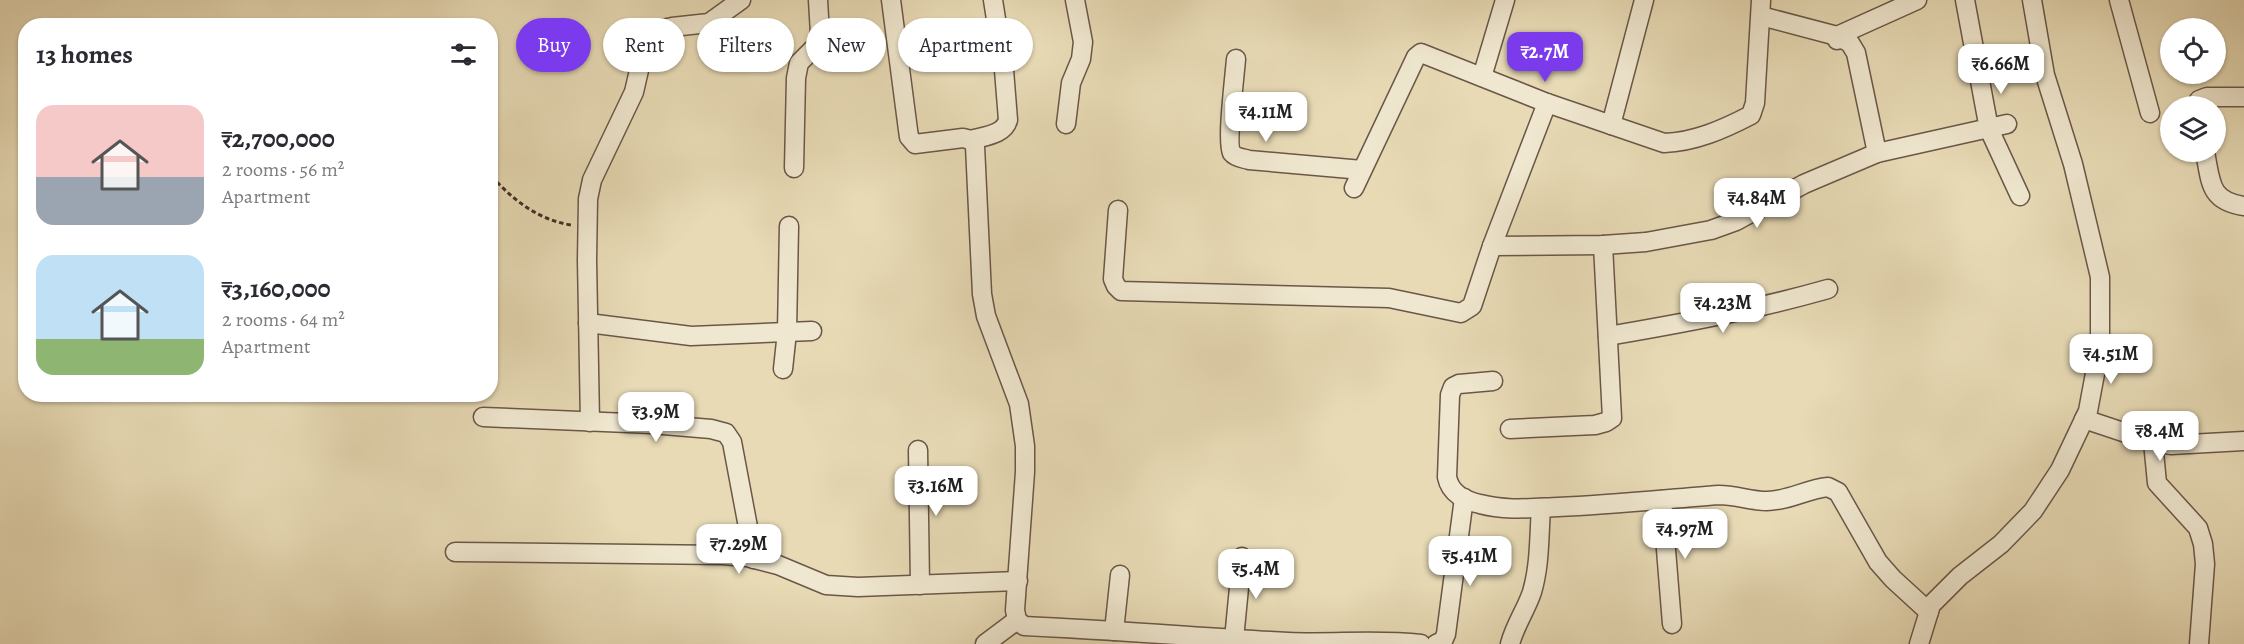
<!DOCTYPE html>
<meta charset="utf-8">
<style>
body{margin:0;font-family:Alegreya,serif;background:#f2f2f3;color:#2b2b33;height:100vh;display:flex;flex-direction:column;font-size:22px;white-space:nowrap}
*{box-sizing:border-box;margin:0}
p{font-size:20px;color:#7c7c81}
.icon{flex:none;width:33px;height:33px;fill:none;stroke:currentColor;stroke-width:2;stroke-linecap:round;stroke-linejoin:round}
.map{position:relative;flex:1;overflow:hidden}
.sheet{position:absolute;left:18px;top:18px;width:480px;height:384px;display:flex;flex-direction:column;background:#fff;border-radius:24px;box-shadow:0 2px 4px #0004}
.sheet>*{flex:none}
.banner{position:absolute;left:516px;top:18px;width:570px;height:54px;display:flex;gap:12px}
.controls{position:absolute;left:2160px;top:18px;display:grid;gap:12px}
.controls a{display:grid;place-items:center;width:66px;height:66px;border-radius:50%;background:#fff;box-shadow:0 2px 4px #0004;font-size:30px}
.price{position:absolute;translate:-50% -51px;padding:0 14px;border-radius:12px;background:#fff;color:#222;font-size:20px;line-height:39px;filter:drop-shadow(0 2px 3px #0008)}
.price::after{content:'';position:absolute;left:50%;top:36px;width:18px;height:14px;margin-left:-9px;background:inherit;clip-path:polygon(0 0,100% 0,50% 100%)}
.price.on{background:#7c3aed;color:#fff}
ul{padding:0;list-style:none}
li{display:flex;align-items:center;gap:18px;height:150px;padding:0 18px}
li span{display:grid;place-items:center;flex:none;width:168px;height:120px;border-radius:18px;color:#555}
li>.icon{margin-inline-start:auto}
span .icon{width:72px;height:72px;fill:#fffc;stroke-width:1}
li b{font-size:26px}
h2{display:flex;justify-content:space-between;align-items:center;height:72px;padding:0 18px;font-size:26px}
.chip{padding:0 21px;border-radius:27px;background:#fff;box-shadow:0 2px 4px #0004;font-size:21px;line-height:54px}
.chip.on{background:#7c3aed;color:#fff}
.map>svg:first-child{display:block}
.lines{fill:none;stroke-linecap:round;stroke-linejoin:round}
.street-casing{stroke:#6b5748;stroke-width:21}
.path{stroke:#422b23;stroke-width:3;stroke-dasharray:4.5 3;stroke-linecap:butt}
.street{stroke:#efe7cf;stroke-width:18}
</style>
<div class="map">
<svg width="2244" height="644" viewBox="0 0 2244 644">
<rect width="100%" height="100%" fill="#e7dab5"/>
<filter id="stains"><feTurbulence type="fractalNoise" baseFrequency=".00333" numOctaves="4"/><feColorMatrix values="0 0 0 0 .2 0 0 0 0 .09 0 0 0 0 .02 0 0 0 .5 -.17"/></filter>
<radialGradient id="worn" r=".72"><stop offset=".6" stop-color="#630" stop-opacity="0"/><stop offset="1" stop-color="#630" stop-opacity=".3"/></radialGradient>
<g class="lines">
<g class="street-casing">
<g id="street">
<path d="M891,0L908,130L909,137L915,144L963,138L971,140L975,146L982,294L986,316L1019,404L1025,446V472L1015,610L1017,620L1024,626C1112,630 1200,637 1288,642C1333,644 1376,639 1421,644"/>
<path d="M1965,0L1989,129L2020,196"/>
<path d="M2119,0L2150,113"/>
<path d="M1761,16L1837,36L1850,43L1856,53L1877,153"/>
<path d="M1837,40V36L1917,0"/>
<path d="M1236,59C1235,73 1226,145 1232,153C1236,158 1243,158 1249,160L1362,170"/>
<path d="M1482,77L1505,0"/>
<path d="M2196,106L2199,100L2207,97H2244"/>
<path d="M1066,124L1071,83L1081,59L1083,42L1075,0"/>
<path d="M1611,125L1644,0"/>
<path d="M971,140C984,136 1004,135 1008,120L1004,70L993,0"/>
<path d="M2205,152C2211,182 2209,201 2244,206"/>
<path d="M794,168L796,78L799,63L817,45L820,34L818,0"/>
<path d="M1354,188L1416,57L1421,53L1547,103L1664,143C1695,142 1724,129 1751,115L1755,103L1761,0"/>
<path d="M1118,210L1113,279L1116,286L1121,291L1389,298L1461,313L1472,306L1492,246L1547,103"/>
<path d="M1492,246L1603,245L1646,242L1711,230L1736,221L1804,184L1877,153L2007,124"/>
<path d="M588,323L691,336L812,331"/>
<path d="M1608,336C1684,323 1754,310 1828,289"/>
<path d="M783,369L787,332L789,226"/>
<path d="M1493,381L1459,384L1453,387L1450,395L1447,477C1450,493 1465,501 1480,504C1506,511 1532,508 1558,507C1612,505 1666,499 1719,495C1736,495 1750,501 1767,501C1788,501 1807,489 1828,487L1838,492L1878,562L1893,579L1929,612"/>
<path d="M483,417L652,424L711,429L726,433L732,442L754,559"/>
<path d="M2084,419L2153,442L2171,445L2244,441"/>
<path d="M590,422L587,260L588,199L592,180L634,92L645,44L650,34L657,30L672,27L709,23L741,0"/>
<path d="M1510,429L1595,425L1606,422L1612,418L1603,245"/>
<path d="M2153,442L2157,483L2198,528L2203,544L2205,564L2199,644"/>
<path d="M918,450L920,585"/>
<path d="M1662,500L1672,624"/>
<path d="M455,552L723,555L747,557L778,565L826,585L858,587L1018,581"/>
<path d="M1114,631L1120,575"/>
<path d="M1234,639L1242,557"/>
<path d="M985,644L1017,620"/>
<path d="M1436,644L1443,641L1446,634L1464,498"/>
<path d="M1510,644C1515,625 1526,610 1532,592C1540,565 1539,536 1541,508"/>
<path d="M1919,644L1931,605L1960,576L2001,544L2033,511L2060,470L2088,411L2100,347V277L2073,164L2045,75L2032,0"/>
</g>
</g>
<path class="path" d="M497,182C518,204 541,220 571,225"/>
<use href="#street" class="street"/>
</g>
<rect width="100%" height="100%" filter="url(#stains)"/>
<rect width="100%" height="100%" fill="url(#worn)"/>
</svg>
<div class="controls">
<a><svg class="icon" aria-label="locate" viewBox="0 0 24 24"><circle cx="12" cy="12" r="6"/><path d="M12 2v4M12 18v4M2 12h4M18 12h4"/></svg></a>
<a><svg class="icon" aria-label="layers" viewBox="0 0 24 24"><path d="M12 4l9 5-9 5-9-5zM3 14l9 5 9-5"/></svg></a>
</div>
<b class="price on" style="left:1545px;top:83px">₹2.7M</b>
<b class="price" style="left:2001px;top:95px">₹6.66M</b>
<b class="price" style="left:1266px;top:143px">₹4.11M</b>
<b class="price" style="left:1757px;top:229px">₹4.84M</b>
<b class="price" style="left:1723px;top:334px">₹4.23M</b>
<b class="price" style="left:2111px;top:385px">₹4.51M</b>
<b class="price" style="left:656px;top:443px">₹3.9M</b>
<b class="price" style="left:2160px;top:462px">₹8.4M</b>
<b class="price" style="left:936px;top:517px">₹3.16M</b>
<b class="price" style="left:1685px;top:560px">₹4.97M</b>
<b class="price" style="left:739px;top:575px">₹7.29M</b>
<b class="price" style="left:1470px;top:587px">₹5.41M</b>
<b class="price" style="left:1256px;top:600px">₹5.4M</b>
<div class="banner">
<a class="chip on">Buy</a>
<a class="chip">Rent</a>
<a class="chip">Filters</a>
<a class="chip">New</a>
<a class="chip">Apartment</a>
</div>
<section class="sheet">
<h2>13 homes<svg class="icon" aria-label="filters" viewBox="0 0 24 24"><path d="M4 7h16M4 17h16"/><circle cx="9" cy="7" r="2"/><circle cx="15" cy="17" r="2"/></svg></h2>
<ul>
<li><span style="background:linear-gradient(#f6c9c9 60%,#9aa5b1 0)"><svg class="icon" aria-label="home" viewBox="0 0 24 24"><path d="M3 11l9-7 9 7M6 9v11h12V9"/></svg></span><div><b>₹2,700,000</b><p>2 rooms · 56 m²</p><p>Apartment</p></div></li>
<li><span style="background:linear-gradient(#bfe0f5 70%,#8fb573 0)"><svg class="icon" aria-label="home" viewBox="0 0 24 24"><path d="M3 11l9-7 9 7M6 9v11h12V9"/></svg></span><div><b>₹3,160,000</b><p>2 rooms · 64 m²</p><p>Apartment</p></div></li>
</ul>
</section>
</div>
